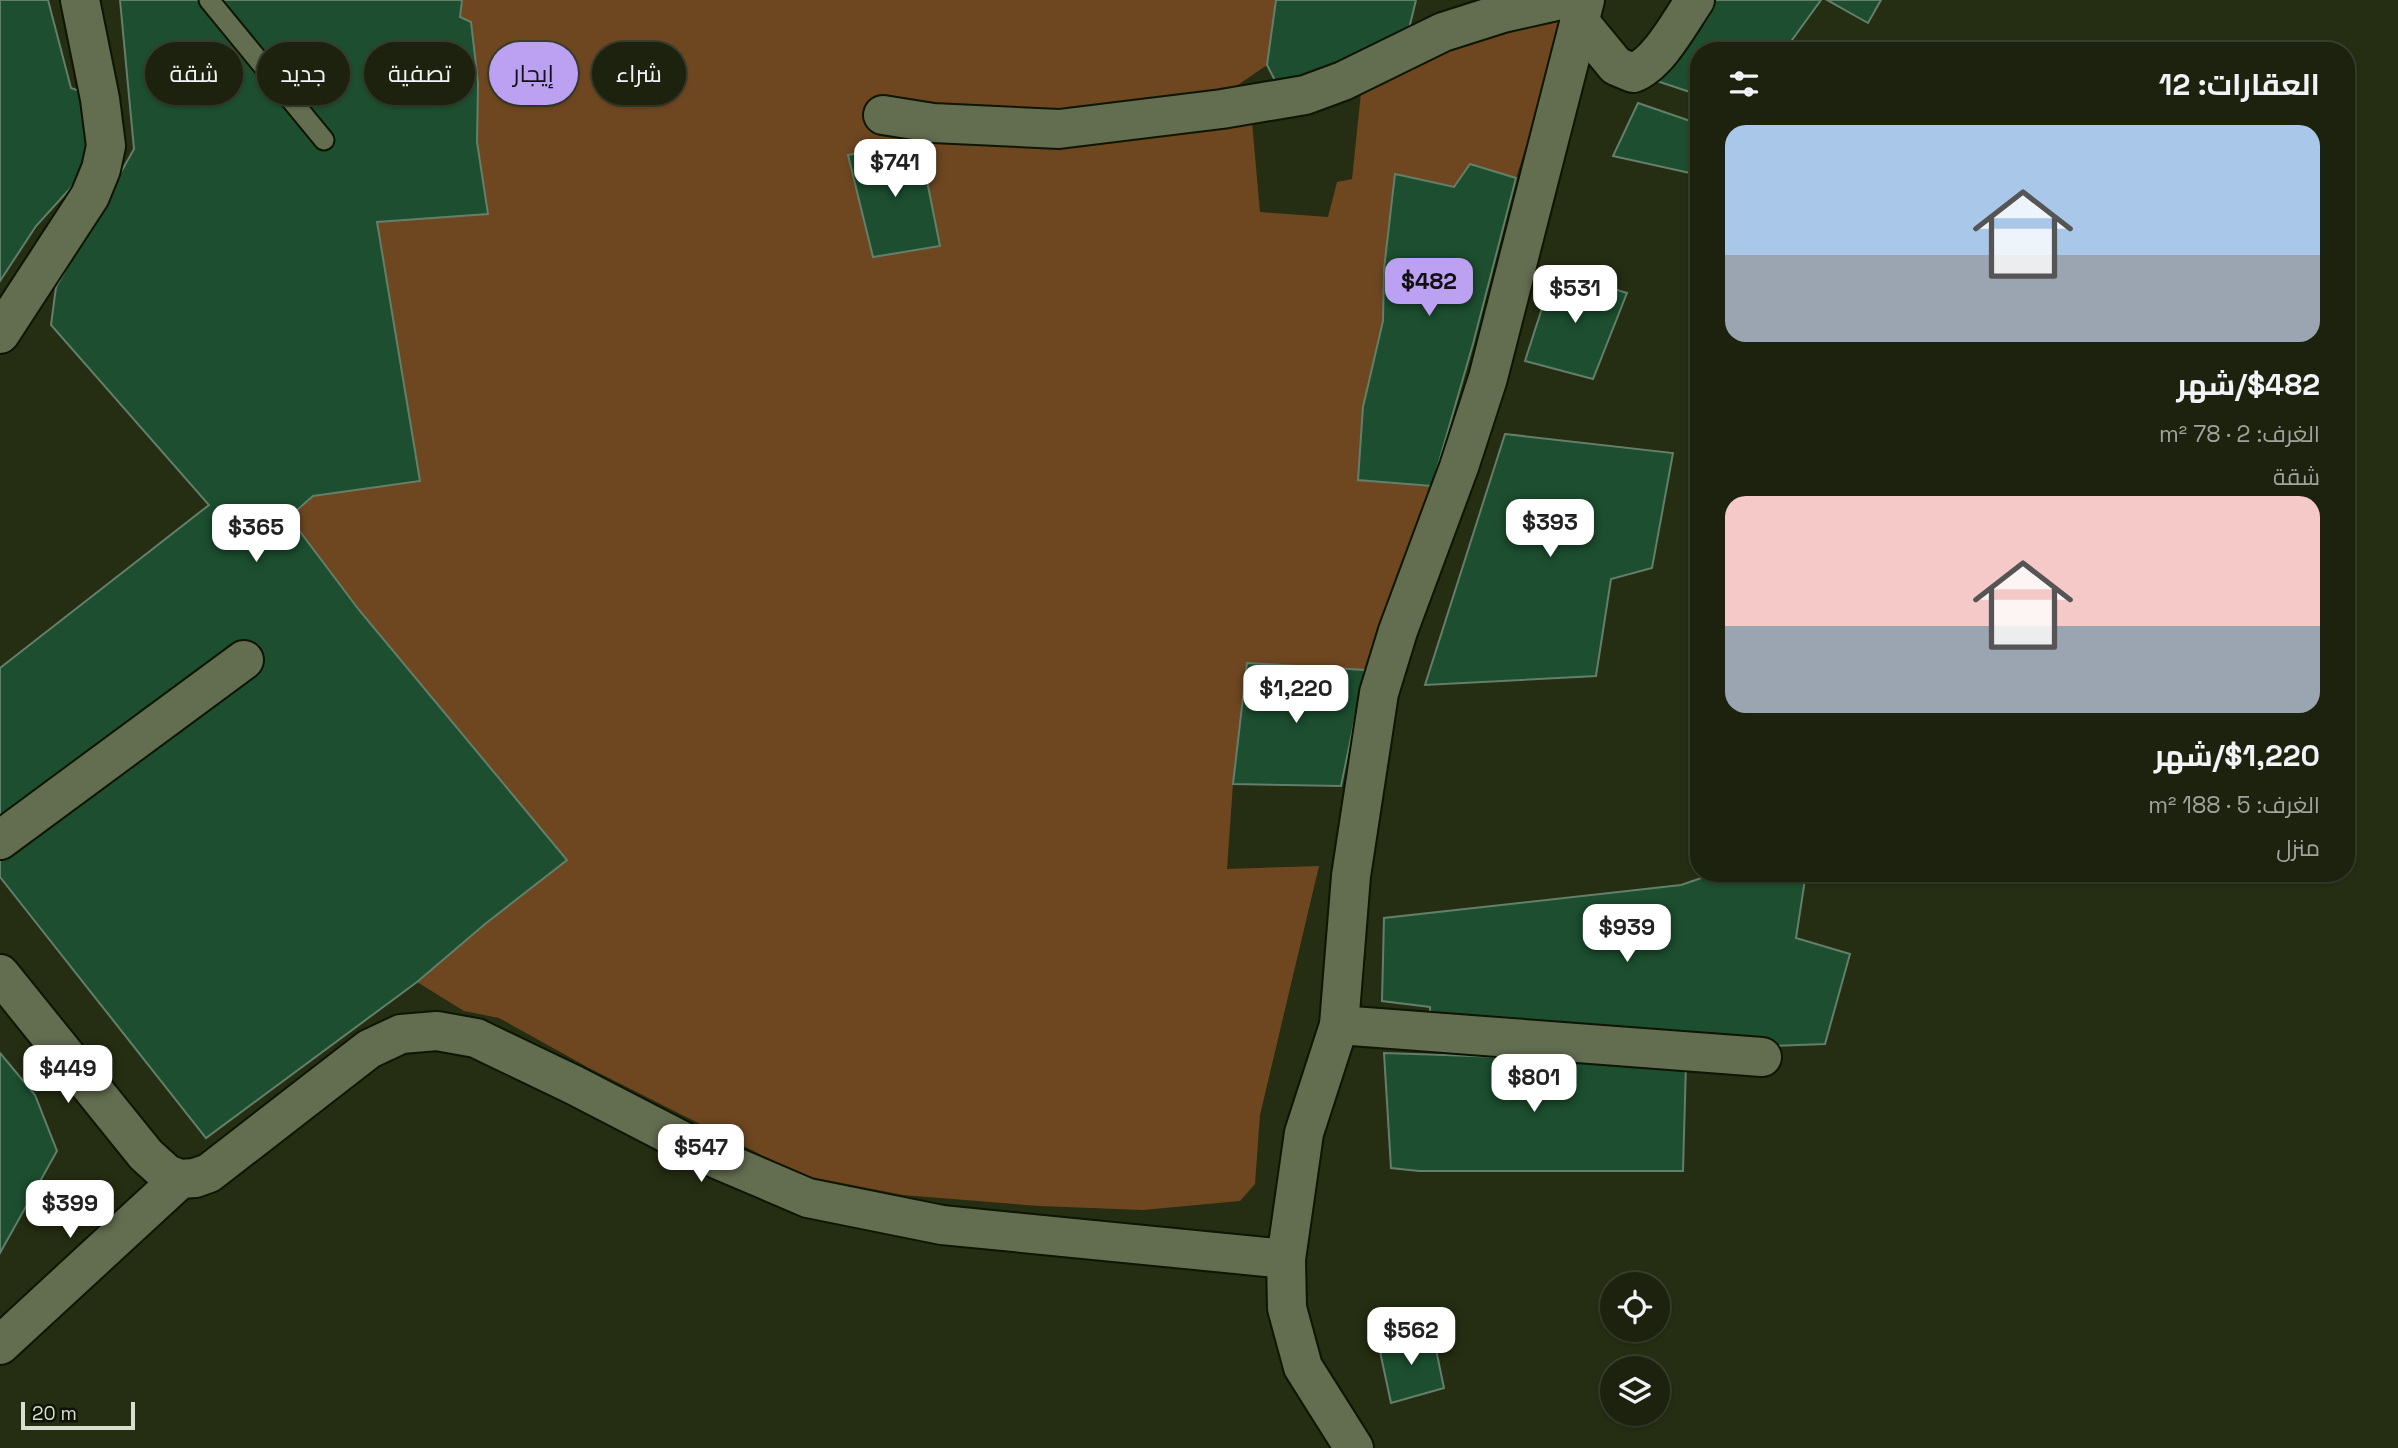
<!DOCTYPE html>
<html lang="ar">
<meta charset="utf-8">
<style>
body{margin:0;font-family:"Space Grotesk",Cairo,sans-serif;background:#252a17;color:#f1f3f6;direction:rtl;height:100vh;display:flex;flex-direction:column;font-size:26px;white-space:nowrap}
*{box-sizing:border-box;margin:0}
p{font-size:23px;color:#a0a49e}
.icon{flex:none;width:38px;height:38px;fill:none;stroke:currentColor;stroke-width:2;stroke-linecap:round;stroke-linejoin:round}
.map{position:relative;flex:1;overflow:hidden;direction:ltr}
.sheet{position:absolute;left:1690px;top:42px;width:665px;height:840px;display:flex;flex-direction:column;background:#1c220e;border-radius:28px;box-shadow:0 2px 5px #0004,0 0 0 2px #3a3f2e;direction:rtl}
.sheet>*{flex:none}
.hud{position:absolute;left:21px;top:42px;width:665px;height:63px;direction:rtl;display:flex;gap:14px}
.tools{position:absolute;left:1600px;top:1272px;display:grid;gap:14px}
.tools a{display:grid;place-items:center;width:70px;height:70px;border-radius:50%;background:#1c220e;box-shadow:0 2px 5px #0004,0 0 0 2px #3a3f2e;font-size:35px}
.scale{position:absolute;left:21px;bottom:18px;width:114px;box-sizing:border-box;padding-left:7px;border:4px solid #d9dfce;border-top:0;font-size:19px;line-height:24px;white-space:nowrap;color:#d9dfce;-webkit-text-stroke:5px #101308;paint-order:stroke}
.price{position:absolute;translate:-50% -60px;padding:0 16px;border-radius:14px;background:#fff;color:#222;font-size:23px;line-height:46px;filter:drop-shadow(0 2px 4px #0008)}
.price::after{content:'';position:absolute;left:50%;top:42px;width:21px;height:16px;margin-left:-10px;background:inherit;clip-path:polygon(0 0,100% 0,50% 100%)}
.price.on{background:#bca0f2;color:#111}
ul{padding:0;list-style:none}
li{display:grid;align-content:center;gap:14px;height:371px;padding:0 35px}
li span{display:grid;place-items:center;height:217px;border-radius:21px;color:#555}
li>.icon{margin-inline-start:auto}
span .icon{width:126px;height:126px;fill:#fffc;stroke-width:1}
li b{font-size:30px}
h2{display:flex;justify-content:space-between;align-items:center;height:84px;padding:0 35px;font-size:30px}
.tag{padding:0 24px;border-radius:32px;background:#1c220e;box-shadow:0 2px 5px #0004,0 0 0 2px #3a3f2e;font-size:24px;line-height:63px}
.tag.on{background:#bca0f2;color:#111}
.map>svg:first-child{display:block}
.green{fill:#6e4721}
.building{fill:#1c4e2f;stroke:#637f6a;stroke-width:2}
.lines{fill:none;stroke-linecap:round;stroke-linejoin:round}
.service-casing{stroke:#0e1500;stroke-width:23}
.minor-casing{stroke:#0e1500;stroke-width:42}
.service{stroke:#636d50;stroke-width:19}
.minor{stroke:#636d50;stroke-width:38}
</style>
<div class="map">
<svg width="2398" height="1448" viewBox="0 0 2398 1448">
<rect width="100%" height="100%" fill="#252d12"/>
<path class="green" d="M462,0H1276L1267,65L1235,87L1252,122L1260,212L1328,217L1337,182L1352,179L1362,83L1434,41L1570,8L1516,178L1470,164L1454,187L1395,175L1384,269L1383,321L1363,407L1358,479L1432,486L1365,670L1247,663L1233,784L1227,869L1319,866L1260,1115L1255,1184L1240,1201L1143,1210L1039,1206L903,1195L801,1175L589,1068L499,1018L464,1011L417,982L485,924L567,860L359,610L289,517L313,496L420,481L377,222L488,214L477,142L478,83L471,23L460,17Z"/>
<g class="building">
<path d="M0,0H48L71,88L91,95L96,160L36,226L0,281Z"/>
<path d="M120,0H462L460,17L471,22L478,83L477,142L488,214L377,222L420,481L313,496L289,517L359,610L567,860L485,924L417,982L206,1138L0,877V668L209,505L51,325L56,287L134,149Z"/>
<path d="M1276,0H1416L1405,45L1280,90L1267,65Z"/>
<path d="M1710,0H1821L1784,51H1699V95L1642,76Z"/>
<path d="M1827,0H1881L1868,23Z"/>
<path d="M1638,103L1699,124V175L1613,156Z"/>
<path d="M919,141L940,246L873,257L848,155Z"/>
<path d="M1470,164L1516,178L1473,344L1432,486L1358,480L1363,407L1383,321L1384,269L1395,174L1454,187Z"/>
<path d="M1554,271L1627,293L1593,379L1525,361Z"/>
<path d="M1505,434L1673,453L1652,568L1611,579L1596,676L1425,685Z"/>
<path d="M1247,663L1365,670L1341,786L1233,784Z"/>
<path d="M1716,873H1806L1796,938L1850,954L1825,1044L1771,1046L1430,1023V1007L1382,1001L1384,918L1681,885Z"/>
<path d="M0,1053L35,1095L57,1151L0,1253Z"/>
<path d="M1384,1053L1686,1063L1683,1171H1419L1391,1168Z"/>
<path d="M1433,1335L1444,1388L1391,1403L1378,1342Z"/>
</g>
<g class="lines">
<g class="service-casing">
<path id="service" d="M209,0L324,140"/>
</g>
<g class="minor-casing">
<g id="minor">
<path d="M1579,21L1616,66L1633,73C1658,64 1680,22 1695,0"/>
<path d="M883,115L933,123L1059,129L1222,109L1305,95L1343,81L1443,32L1503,13L1561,0"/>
<path d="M0,334L90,196L101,169L106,146L100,99L80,0"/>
<path d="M0,840L244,660"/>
<path d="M0,974L146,1155L167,1174L180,1179L195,1178L209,1173L369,1049L401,1034L437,1031L476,1038L574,1085L719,1160L808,1198L942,1225L1286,1259"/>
<path d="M1339,1025L1762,1057"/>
<path d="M0,1345L180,1179"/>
<path d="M1354,1448L1303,1367L1287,1308L1286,1259L1304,1133L1339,1025L1351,876L1379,693L1398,631L1459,467L1488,378L1585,0"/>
</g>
</g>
<use href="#service" class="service"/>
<use href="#minor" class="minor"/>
</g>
</svg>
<div class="tools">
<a><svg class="icon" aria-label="locate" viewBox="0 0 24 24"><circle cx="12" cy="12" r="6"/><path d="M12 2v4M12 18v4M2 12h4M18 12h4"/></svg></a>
<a><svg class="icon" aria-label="layers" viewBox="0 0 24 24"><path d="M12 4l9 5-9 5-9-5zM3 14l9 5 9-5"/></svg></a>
</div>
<div class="scale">20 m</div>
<b class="price" style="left:895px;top:199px">$741</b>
<b class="price on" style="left:1429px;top:318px">$482</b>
<b class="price" style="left:1575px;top:325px">$531</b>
<b class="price" style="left:1550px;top:559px">$393</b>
<b class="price" style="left:256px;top:564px">$365</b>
<b class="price" style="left:1296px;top:725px">$1,220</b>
<b class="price" style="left:1627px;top:964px">$939</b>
<b class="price" style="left:68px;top:1105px">$449</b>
<b class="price" style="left:1534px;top:1114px">$801</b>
<b class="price" style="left:701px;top:1184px">$547</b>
<b class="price" style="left:70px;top:1240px">$399</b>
<b class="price" style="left:1411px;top:1367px">$562</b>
<div class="hud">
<a class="tag">شراء</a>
<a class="tag on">إيجار</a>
<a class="tag">تصفية</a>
<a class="tag">جديد</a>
<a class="tag">شقة</a>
</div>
<section class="sheet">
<h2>العقارات: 12<svg class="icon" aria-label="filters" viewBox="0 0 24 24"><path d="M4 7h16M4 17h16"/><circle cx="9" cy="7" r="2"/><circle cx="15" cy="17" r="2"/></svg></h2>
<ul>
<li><span style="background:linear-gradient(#a9c7e8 60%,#9aa5b1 0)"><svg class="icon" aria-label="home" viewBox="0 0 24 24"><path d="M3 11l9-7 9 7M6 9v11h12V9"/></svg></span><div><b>$482/شهر</b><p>الغرف: 2 · 78 m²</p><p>شقة</p></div></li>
<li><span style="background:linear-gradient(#f6c9c9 60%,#9aa5b1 0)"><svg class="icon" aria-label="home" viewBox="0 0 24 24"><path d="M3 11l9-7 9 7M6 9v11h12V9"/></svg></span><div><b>$1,220/شهر</b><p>الغرف: 5 · 188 m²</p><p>منزل</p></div></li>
</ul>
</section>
</div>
